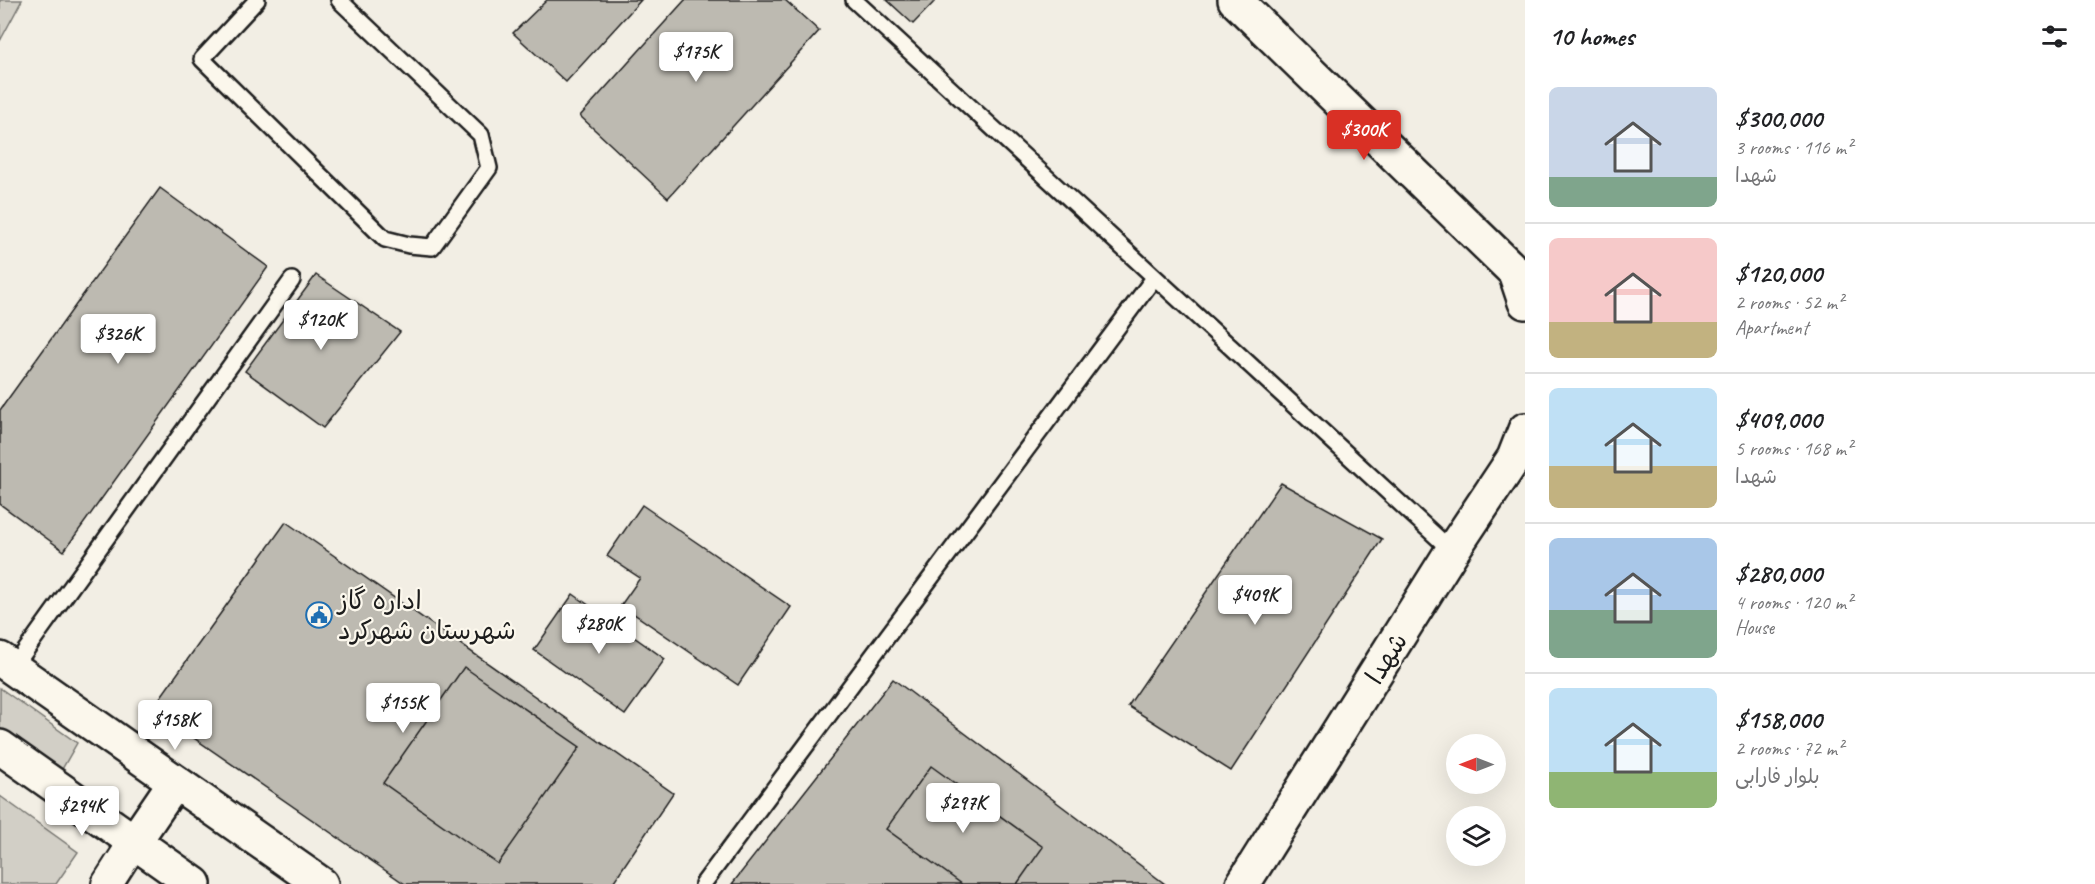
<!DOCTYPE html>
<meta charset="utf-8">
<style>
body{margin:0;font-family:Caveat,"Playpen Sans Arabic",sans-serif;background:#f2f2f2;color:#202124;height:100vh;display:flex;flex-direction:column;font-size:22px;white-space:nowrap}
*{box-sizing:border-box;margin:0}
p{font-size:20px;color:#757577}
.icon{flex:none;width:33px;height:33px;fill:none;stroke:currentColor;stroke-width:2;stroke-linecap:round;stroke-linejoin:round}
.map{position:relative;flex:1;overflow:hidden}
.panel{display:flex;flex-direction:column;background:#fff;width:570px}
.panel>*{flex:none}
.needle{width:39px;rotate:270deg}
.controls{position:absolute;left:1446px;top:734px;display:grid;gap:12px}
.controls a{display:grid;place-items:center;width:60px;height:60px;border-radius:50%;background:#fff;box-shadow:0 6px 24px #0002;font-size:30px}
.price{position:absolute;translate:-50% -51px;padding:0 14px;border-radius:6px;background:#fff;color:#222;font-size:20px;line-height:39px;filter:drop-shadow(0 2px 3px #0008)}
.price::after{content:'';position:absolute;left:50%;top:36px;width:18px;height:14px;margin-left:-9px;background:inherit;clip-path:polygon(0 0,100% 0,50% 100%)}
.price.current{background:#d93025;color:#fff}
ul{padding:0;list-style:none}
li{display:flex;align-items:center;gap:18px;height:150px;padding:0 24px}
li+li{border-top:2px solid #e0e0e0}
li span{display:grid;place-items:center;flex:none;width:168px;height:120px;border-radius:9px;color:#555}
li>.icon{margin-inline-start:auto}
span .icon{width:72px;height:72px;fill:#fffc;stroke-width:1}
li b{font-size:26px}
h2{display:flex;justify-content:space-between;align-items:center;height:72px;padding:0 24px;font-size:26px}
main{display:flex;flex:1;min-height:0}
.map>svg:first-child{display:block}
.green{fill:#d2cfc6;stroke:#777671;stroke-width:1.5}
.building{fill:#bdbab1;stroke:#1c1c1c;stroke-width:1.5}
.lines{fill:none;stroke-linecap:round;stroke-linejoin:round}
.lane-casing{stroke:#1c1c1c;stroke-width:20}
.street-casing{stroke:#1c1c1c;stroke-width:34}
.secondary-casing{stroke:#1c1c1c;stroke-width:38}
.lane{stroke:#fbf7ec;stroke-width:15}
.street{stroke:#fbf7ec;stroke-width:30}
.secondary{stroke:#fbf7ec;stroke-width:33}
.labels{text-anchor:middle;stroke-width:4.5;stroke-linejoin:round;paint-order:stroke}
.poi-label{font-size:26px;fill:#1c1c1c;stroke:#fbf7ec;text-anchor:start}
.street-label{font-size:26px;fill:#1c1c1c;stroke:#fbf7ec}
</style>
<main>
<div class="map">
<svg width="1525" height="884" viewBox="0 0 1525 884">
<rect width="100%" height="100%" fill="#f2eee4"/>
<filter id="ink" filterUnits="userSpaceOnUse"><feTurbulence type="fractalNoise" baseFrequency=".0167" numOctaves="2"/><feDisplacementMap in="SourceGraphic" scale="12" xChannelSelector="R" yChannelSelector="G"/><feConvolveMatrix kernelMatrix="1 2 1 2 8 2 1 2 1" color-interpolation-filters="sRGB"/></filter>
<g filter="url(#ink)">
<g class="green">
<path d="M0,0H22L0,41Z"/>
<path d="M0,688L77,743L57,778L0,737Z"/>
<path d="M0,796L78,852L56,884H0Z"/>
</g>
<g class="building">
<path d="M547,0H641L566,82L513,33Z"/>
<path d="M685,0H785L819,31L668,198L580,116Z"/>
<path d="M887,0H936L913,24Z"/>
<path d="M160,188L268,267L64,551L0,504V410Z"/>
<path d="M316,275L400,332L323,428L245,371Z"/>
<path d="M1281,483L1382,539L1231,771L1128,706Z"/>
<path d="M642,505L791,607L738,685L621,605L640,578L607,556Z"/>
<path d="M286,522L673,793L612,884H405L152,709Z"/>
<path d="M573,594L665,659L625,715L534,650Z"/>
<path d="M464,667L580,747L498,864L383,783Z"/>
<path d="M893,679L1165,884H732Z"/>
<path d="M931,766L1043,847L1017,884H962L886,829Z"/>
</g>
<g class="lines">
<g class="lane-casing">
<g id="lane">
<path d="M257,0L202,59L385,239L409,245L432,247L489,168L481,135L339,0"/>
<path d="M854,0L1452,551"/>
<path d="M13,668L292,280"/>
<path d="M703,884L1154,278"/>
</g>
</g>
<g class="street-casing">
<path id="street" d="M107,884L134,842"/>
</g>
<g class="secondary-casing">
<g id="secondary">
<path d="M1235,0L1515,272L1525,302"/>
<path d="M0,659L321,884"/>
<path d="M0,747L194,884"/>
<path d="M134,842L175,782"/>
<path d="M1243,884L1452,551L1514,458L1525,430"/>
</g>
</g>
<use href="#lane" class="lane"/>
<use href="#street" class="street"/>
<use href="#secondary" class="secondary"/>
</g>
</g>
<defs>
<g id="civic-ring" transform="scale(1.35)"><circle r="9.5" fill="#fbf7ec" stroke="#1f6fb2" stroke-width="1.5"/><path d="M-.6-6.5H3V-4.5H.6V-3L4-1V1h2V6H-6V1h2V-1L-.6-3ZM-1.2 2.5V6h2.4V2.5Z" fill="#1f6fb2"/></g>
</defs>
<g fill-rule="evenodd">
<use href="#civic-ring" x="319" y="615"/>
</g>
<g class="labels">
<g class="poi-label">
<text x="338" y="609">اداره گاز<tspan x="338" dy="30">شهرستان شهرکرد</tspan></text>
</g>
<g class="street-label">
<text transform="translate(1386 658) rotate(-58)" y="9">شهدا</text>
</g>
</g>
</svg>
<div class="controls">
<a><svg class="needle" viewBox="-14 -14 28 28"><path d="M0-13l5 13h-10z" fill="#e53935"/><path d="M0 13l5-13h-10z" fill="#757577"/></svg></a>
<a><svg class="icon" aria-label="layers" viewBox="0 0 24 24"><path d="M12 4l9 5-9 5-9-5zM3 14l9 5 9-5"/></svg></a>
</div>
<b class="price" style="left:696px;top:83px">$175K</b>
<b class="price current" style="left:1364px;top:161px">$300K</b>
<b class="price" style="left:321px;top:351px">$120K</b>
<b class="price" style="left:118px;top:365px">$326K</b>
<b class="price" style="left:1255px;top:626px">$409K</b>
<b class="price" style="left:599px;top:655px">$280K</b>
<b class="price" style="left:403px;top:734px">$155K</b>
<b class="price" style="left:175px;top:751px">$158K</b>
<b class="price" style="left:963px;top:834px">$297K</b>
<b class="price" style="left:82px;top:837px">$294K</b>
</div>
<section class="panel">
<h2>10 homes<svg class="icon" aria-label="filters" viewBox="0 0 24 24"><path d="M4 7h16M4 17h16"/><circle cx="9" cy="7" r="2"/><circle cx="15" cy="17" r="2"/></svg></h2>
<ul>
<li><span style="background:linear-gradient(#c9d6e8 75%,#7fa58c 0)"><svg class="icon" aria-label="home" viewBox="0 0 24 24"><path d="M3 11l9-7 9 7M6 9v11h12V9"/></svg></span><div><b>$300,000</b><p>3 rooms · 116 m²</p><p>شهدا</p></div></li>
<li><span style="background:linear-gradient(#f6c9c9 70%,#c2b280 0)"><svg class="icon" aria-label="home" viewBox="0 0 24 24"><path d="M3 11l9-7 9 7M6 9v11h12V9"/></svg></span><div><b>$120,000</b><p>2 rooms · 52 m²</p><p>Apartment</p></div></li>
<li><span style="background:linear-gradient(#bfe0f5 65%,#c2b280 0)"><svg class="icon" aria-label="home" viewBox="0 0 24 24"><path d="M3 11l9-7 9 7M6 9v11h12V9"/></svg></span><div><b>$409,000</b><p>5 rooms · 168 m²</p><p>شهدا</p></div></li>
<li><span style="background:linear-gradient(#a9c7e8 60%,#7fa58c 0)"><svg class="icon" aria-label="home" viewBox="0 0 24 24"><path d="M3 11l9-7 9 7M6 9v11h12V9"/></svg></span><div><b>$280,000</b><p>4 rooms · 120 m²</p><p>House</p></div></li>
<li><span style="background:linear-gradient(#bfe0f5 70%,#8fb573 0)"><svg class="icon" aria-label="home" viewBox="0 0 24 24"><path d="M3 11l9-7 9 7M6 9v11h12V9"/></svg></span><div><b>$158,000</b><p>2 rooms · 72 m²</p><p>بلوار فارابی</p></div></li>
</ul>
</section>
</main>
